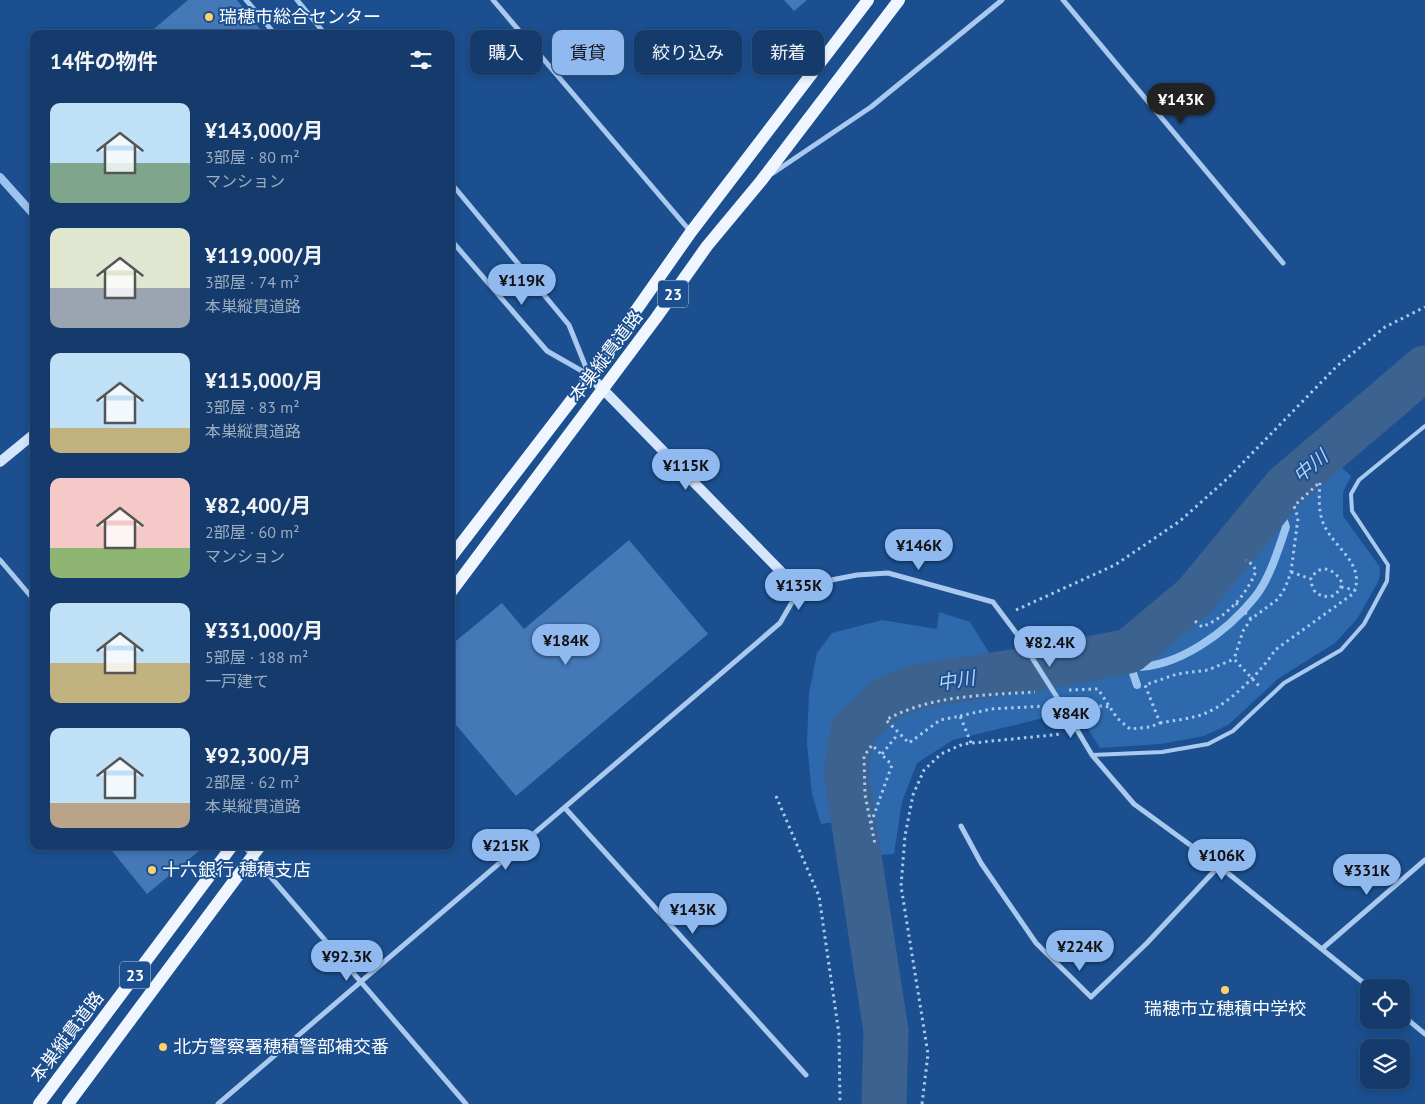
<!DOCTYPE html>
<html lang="ja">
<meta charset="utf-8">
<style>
body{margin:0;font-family:"PT Sans","Noto Sans JP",sans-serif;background:#214673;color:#f1f3f6;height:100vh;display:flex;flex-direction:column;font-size:19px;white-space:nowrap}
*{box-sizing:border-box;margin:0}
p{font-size:16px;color:#9dadc1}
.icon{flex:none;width:28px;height:28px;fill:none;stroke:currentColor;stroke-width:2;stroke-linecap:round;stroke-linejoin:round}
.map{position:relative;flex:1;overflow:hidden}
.drawer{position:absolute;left:30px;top:30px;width:425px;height:820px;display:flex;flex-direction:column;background:#143b6b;border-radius:10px;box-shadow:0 2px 8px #0003,0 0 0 1px #33557e}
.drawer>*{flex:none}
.top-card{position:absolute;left:470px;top:30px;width:475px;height:45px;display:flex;gap:10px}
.buttons{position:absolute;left:1360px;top:979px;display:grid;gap:10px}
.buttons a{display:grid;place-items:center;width:50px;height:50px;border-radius:10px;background:#143b6b;box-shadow:0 2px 8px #0003,0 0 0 1px #33557e;font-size:25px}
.price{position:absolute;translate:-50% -42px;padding:0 11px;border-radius:18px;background:#90b9f0;color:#111;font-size:16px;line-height:32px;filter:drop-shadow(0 1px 2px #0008)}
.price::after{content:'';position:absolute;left:50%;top:30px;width:15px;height:11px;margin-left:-8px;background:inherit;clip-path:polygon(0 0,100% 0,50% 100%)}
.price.on{background:#222;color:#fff}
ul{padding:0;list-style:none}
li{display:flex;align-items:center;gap:15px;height:125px;padding:0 20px}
li span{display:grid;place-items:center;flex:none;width:140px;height:100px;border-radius:10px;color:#555}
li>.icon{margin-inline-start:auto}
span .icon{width:60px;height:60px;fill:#fffc;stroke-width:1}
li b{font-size:21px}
h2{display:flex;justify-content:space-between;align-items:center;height:60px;padding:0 20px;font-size:21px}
.tag{padding:0 18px;border-radius:10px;background:#143b6b;box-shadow:0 2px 8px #0003,0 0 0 1px #33557e;font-size:18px;line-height:45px}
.tag.on{background:#90b9f0;color:#111}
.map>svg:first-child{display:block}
.green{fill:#2e69ad}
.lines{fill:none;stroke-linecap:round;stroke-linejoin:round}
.stream{stroke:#9cc4f0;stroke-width:8}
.river{stroke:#3c6290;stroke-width:45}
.building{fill:#4478b7}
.path{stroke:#a9c9ee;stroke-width:3;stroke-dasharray:2.5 4;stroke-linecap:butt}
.lane{stroke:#a9c9ee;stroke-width:4}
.street{stroke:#a9c9ee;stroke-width:5}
.secondary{stroke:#d6e6fa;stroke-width:10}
.primary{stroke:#f0f6ff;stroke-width:12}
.street-bridge{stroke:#a9c9ee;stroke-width:5}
.poi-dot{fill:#ffd166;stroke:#1b4f8f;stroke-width:2}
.labels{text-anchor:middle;stroke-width:4;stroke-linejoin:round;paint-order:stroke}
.shield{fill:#1b4f8f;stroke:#bbcadd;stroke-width:1}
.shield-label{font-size:16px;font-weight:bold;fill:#fff}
.poi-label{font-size:18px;fill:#fff;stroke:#1b4f8f;text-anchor:start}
.street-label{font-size:18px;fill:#fff;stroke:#1b4f8f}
.water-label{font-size:19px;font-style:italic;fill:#b5d3f5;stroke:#1b4f8f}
</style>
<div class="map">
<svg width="1425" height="1104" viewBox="0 0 1425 1104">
<rect width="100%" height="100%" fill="#1b4f8f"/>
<path class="green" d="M1332,459L1351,476L1343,492V516L1380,567L1379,580L1357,619L1335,643L1279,678L1228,725L1204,736L1161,744L1100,748L1076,710L953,740L917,763L902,802L894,854L847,857L841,821L821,824L812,794L807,743L809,693L817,653L832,633L882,620L937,629L939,612L970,622L1010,686L1062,680L1122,666L1153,651L1208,604L1276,516Z"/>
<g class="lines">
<g class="stream">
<path d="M0,177L34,215"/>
<path d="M1137,685L1131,667C1177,669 1227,632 1255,597C1270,578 1278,550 1286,527L1276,498"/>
</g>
<path class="river" d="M884,1104L886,1031L846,772L853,730L886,699L915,687L1063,664L1129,651L1195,596L1285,487L1425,368"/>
</g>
<g class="building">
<path d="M188,0H237L264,34H148Z"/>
<path d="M784,0H807L794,11Z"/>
<path d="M629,540L708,634L516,796L451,719V645L502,603L524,629Z"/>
<path d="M108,846H205L147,894Z"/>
</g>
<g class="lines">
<g class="path">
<path d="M1291,572L1311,579C1312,593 1318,596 1331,597L1340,590L1342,583C1335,569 1320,562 1311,579"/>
<path d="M1341,587L1355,590"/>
<path d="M1236,603L1251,619"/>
<path d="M1016,610L1115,565L1180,521L1228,478L1337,366L1385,327L1425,307"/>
<path d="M1195,621L1202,627C1226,617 1246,596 1256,571L1253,565L1246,560"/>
<path d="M1069,690L1098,689L1117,718L1130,729L1150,727L1160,723L1145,685L1177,674L1208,670L1234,659L1259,686"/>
<path d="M1080,704L1110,707"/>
<path d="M960,716L991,709L1046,706"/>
<path d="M1160,723C1175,720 1192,719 1206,713C1230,703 1262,671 1275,650L1354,593C1365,563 1336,550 1324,525C1318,512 1319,496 1320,482L1294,506L1298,518L1291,572L1285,588L1278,599L1251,619L1243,631L1234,659"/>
<path d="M971,743L960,716L940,720L909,743L886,720C930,695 986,695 1035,692"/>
<path d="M882,754L898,734"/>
<path d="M776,796L819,896L839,1034L840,1104"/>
<path d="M871,823L892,765L872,745L864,756L865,795L875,844"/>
<path d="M922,1104L928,1054L901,886L905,836L913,795L924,770L941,754L963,744L1062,734"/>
</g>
<path class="lane" d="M1092,755L1162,752L1208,744L1233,731L1284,683L1341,650L1364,624L1387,581L1388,565L1352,511L1351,494L1359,480L1425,426"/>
<g class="street">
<path d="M246,0L275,34"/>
<path d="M297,0L325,34"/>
<path d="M493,0L690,231"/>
<path d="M1063,0L1283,263"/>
<path d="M773,173L871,107L1002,0"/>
<path d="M451,183L569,325L589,375"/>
<path d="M451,240L547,351L589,375"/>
<path d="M0,560L34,600"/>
<path d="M1067,713L1092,755L1134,804L1219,866L1370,988"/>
<path d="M565,808L806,1075"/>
<path d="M961,826L981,863L1036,943L1091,997L1147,943L1219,866"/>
<path d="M244,846L466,1104"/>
<path d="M1323,948L1425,860"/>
<path d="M1401,1014L1425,1034"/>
<path d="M218,1104L780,623L799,590L821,582L857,575L888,573L993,602L1017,634"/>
</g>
<g class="secondary">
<path d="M590,376L799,590"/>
<path d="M0,462L34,434"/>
</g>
<g class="primary">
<path d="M451,557L590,376L691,232L868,0"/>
<path d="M451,592L656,318L707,246L761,181L899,0"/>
<path d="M39,1104L232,846"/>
<path d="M68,1104L260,846"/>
</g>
<path class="street-bridge" d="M1017,634L1067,713"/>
</g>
<g class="poi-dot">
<circle cx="209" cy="17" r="5"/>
<circle cx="152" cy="870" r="5"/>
<circle cx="1225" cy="990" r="5"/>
<circle cx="163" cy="1047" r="5"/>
</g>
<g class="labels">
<g class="shield">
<rect x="658" y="280.5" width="30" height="27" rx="4"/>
<rect x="120" y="961.5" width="30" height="27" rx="4"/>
</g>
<g class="shield-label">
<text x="673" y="300">23</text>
<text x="135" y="981">23</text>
</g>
<g class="poi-label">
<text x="219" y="23">瑞穂市総合センター</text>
<text x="162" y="876">十六銀行 穂積支店</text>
<text x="1225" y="1015" text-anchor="middle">瑞穂市立穂積中学校</text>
<text x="173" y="1053">北方警察署穂積警部補交番</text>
</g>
<g class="street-label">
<text transform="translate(606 356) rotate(-53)" y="6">本巣縦貫道路</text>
<text transform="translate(67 1037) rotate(-53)" y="6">本巣縦貫道路</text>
</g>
<g class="water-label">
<text transform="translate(1310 466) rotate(-40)" y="7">中川</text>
<text transform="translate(956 680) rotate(-9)" y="7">中川</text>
</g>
</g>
</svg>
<div class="buttons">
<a><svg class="icon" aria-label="locate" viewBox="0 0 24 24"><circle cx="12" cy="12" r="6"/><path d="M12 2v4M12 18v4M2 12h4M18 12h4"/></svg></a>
<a><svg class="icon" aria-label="layers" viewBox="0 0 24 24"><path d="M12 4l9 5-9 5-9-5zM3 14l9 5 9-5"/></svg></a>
</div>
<b class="price on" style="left:1181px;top:125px">¥143K</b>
<b class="price" style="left:522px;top:306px">¥119K</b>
<b class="price" style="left:686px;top:491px">¥115K</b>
<b class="price" style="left:919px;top:571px">¥146K</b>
<b class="price" style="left:799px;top:611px">¥135K</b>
<b class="price" style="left:566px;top:666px">¥184K</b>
<b class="price" style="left:1050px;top:668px">¥82.4K</b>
<b class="price" style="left:1071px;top:739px">¥84K</b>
<b class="price" style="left:506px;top:871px">¥215K</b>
<b class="price" style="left:1222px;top:881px">¥106K</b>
<b class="price" style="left:1367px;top:896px">¥331K</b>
<b class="price" style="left:693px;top:935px">¥143K</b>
<b class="price" style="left:1080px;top:972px">¥224K</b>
<b class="price" style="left:347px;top:982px">¥92.3K</b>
<div class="top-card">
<a class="tag">購入</a>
<a class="tag on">賃貸</a>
<a class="tag">絞り込み</a>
<a class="tag">新着</a>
</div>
<section class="drawer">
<h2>14件の物件<svg class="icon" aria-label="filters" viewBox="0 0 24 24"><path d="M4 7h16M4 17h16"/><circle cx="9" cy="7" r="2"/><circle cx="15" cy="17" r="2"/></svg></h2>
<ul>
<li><span style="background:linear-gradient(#bfe0f5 60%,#7fa58c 0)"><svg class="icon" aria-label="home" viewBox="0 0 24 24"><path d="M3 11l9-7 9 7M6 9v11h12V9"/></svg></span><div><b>¥143,000/月</b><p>3部屋 · 80 m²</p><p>マンション</p></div></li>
<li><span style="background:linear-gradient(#dfe7d0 60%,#9aa5b1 0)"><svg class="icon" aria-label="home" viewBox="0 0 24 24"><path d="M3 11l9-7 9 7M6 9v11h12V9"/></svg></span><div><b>¥119,000/月</b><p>3部屋 · 74 m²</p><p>本巣縦貫道路</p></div></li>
<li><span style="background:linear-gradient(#bfe0f5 75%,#c2b280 0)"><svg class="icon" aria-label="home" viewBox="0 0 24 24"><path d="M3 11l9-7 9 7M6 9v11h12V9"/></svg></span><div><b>¥115,000/月</b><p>3部屋 · 83 m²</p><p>本巣縦貫道路</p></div></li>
<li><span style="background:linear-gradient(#f6c9c9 70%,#8fb573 0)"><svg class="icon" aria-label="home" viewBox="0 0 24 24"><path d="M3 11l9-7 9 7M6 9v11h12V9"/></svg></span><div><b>¥82,400/月</b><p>2部屋 · 60 m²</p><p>マンション</p></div></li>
<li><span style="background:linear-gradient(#bfe0f5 60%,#c2b280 0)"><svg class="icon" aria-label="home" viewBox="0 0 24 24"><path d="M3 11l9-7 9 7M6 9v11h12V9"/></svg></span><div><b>¥331,000/月</b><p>5部屋 · 188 m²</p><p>一戸建て</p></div></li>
<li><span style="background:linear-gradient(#bfe0f5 75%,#b9a48a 0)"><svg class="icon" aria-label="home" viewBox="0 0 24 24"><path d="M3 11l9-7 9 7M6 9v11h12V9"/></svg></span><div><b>¥92,300/月</b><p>2部屋 · 62 m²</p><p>本巣縦貫道路</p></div></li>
</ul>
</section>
</div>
